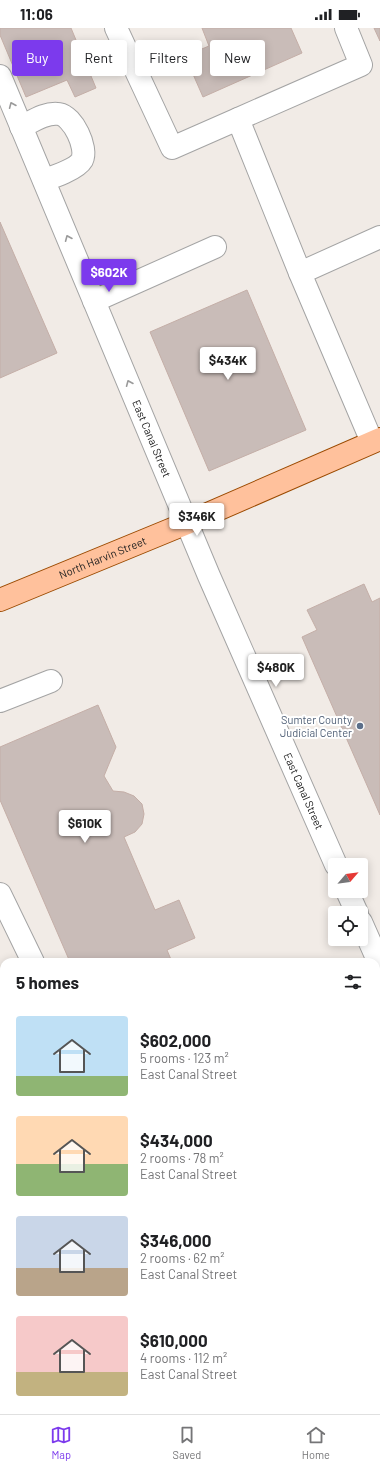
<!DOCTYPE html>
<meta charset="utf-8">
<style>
body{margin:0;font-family:Barlow,sans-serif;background:#f6f6f6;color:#202124;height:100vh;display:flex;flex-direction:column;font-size:15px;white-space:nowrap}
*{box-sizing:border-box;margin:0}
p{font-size:13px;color:#757577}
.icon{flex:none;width:22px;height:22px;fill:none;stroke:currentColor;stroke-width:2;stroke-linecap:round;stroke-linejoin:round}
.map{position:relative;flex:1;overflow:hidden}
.sheet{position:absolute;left:0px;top:930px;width:380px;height:456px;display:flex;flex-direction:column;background:#fff;border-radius:12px 12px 0 0;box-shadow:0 2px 10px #0003}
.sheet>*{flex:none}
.hud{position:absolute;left:12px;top:12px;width:356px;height:36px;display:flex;gap:8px}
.needle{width:26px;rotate:62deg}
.fabs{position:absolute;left:328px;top:830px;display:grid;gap:8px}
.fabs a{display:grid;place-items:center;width:40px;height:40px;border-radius:4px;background:#fff;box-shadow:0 2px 10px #0003;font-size:20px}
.price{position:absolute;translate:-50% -34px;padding:0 9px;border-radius:4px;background:#fff;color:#222;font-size:13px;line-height:26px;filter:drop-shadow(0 1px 2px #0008)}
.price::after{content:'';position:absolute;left:50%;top:24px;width:12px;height:9px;margin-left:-6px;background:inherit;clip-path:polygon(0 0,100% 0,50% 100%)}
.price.active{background:#7c3aed;color:#fff}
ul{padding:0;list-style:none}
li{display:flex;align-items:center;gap:12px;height:100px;padding:0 16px}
li span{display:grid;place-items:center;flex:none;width:112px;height:80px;border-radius:4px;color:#555}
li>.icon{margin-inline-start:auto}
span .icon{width:48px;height:48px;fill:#fffc;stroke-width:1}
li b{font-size:17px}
h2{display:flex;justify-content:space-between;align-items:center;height:48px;padding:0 16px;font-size:17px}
.chip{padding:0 14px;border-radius:4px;background:#fff;box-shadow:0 2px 10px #0003;font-size:14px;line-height:36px}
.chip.active{background:#7c3aed;color:#fff}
.status{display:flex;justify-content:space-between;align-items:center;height:28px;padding:0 20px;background:#fff;direction:ltr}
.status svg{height:11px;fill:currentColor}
.tabs{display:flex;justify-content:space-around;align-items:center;height:56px;border-top:1px solid #e0e0e0;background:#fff;font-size:11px;color:#757577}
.tabs a{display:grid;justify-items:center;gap:2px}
.tabs .active{color:#7c3aed}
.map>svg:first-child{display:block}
.building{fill:#c9bcb8;stroke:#c4aea7}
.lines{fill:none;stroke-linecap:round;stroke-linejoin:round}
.minor-casing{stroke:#a4a4a4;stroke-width:24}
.major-casing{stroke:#9b4a00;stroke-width:24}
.minor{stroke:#fff;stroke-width:22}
.major{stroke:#ffc19c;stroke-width:22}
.oneway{stroke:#9b9b9b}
.service-dot{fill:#5c6f8a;stroke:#fff;stroke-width:1.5}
.labels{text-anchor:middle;stroke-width:4;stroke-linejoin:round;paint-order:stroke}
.street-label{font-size:11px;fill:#202020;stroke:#fff}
.service-label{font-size:11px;fill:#4e5e75;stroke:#fff;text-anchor:end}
</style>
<div class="status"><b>11:06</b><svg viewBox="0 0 49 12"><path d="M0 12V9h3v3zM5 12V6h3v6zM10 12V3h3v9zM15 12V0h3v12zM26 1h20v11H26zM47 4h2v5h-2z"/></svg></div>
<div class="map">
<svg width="380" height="1386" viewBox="0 0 380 1386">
<rect width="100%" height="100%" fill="#f1ebe6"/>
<g class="building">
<path d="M0,0H71L96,60L75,69L67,52L26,69L0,7Z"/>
<path d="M202,0H291L302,25L203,69L185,28L209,18Z"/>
<path d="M374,0H380V13Z"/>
<path d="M0,194L57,325L0,350Z"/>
<path d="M247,262L306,402L209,443L150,304Z"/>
<path d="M364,556L372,574L380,570V787L302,609L317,602L307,582Z"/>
<path d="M98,677L116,719L104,748L113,763L124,764L134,768L142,776L144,786L142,796L135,804L124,809L155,882L179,872L195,910L167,922L172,934H70L0,772V719Z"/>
<path d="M376,1098L380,1101V1156L376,1157Z"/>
<path d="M380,1233V1382L372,1386H326L324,1382H376V1235Z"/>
<path d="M4,1243V1254L0,1245Z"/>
<path d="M146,1382H180L181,1386H137Z"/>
</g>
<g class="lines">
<g class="minor-casing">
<g id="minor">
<path d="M116,0L172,120L238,91L300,245"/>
<path id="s1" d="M0,48L209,548L336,837"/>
<path d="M238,91L361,37L346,0"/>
<path d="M21,99C33,93 46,84 59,86C73,88 88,120 82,132C77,141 53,149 44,152"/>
<path d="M94,273L215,219"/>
<path d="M372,414L300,245L380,209"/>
<path d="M0,673L51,653"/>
<path d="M347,863L357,885"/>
<path d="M0,866L33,934"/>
<path d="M361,894L380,937"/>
<path d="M0,993L4,992"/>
<path d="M0,1083L4,1081"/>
<path d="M0,1179L4,1177"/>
<path d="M376,1193L380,1191"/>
<path d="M0,1360L4,1358"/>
<path d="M0,1376L5,1386"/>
<path d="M305,1382L306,1386"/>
</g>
</g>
<g class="major-casing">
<g id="major">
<path id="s2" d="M0,572L187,495L380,411"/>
</g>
</g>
<use href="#minor" class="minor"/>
<use href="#major" class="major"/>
</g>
<defs><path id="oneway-chevron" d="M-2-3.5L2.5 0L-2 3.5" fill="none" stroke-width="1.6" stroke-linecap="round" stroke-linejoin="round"/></defs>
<g class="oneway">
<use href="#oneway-chevron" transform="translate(12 77) rotate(-113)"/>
<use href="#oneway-chevron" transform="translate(68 210) rotate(-113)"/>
<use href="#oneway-chevron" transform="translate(129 355) rotate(-113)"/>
</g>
<circle class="service-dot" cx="360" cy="698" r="4"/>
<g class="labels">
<g class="street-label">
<text dy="4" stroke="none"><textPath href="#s1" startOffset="393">East Canal Street</textPath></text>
<text dy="4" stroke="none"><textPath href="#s2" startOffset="111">North Harvin Street</textPath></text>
<text dy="4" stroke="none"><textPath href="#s1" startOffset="777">East Canal Street</textPath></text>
</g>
<g class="service-label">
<text x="352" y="696">Sumter County<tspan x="352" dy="13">Judicial Center</tspan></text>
</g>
</g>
</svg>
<div class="fabs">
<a><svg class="needle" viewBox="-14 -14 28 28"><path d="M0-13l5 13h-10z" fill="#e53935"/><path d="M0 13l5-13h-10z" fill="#757577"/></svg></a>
<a><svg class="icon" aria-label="locate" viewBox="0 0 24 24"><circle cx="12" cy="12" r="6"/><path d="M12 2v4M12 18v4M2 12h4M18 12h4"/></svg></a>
</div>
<b class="price active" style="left:109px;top:265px">$602K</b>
<b class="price" style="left:228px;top:353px">$434K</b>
<b class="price" style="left:197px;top:509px">$346K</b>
<b class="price" style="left:276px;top:660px">$480K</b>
<b class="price" style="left:85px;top:816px">$610K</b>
<div class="hud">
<a class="chip active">Buy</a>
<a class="chip">Rent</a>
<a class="chip">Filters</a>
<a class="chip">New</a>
</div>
<section class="sheet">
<h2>5 homes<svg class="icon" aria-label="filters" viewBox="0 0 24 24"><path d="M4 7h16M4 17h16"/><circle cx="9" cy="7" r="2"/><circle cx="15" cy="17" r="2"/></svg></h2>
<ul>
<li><span style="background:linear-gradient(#bfe0f5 75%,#8fb573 0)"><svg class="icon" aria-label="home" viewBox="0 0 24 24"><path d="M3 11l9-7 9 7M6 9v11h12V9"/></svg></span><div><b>$602,000</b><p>5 rooms · 123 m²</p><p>East Canal Street</p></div></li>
<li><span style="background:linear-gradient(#ffd9b3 60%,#8fb573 0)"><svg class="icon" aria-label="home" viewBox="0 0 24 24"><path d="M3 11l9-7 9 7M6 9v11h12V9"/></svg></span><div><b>$434,000</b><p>2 rooms · 78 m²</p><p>East Canal Street</p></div></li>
<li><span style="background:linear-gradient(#c9d6e8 65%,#b9a48a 0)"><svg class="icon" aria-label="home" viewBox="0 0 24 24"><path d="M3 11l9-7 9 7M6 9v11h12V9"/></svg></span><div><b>$346,000</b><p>2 rooms · 62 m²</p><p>East Canal Street</p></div></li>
<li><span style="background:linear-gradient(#f6c9c9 70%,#c2b280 0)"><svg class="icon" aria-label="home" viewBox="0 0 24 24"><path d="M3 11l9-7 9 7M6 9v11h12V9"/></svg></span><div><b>$610,000</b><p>4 rooms · 112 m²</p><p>East Canal Street</p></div></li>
</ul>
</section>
</div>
<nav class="tabs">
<a class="active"><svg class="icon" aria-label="map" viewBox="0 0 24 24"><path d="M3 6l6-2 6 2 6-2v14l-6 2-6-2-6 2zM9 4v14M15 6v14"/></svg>Map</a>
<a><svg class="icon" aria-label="saved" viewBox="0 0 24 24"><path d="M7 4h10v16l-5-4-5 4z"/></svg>Saved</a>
<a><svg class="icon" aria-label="home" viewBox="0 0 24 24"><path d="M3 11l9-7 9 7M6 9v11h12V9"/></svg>Home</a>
</nav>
